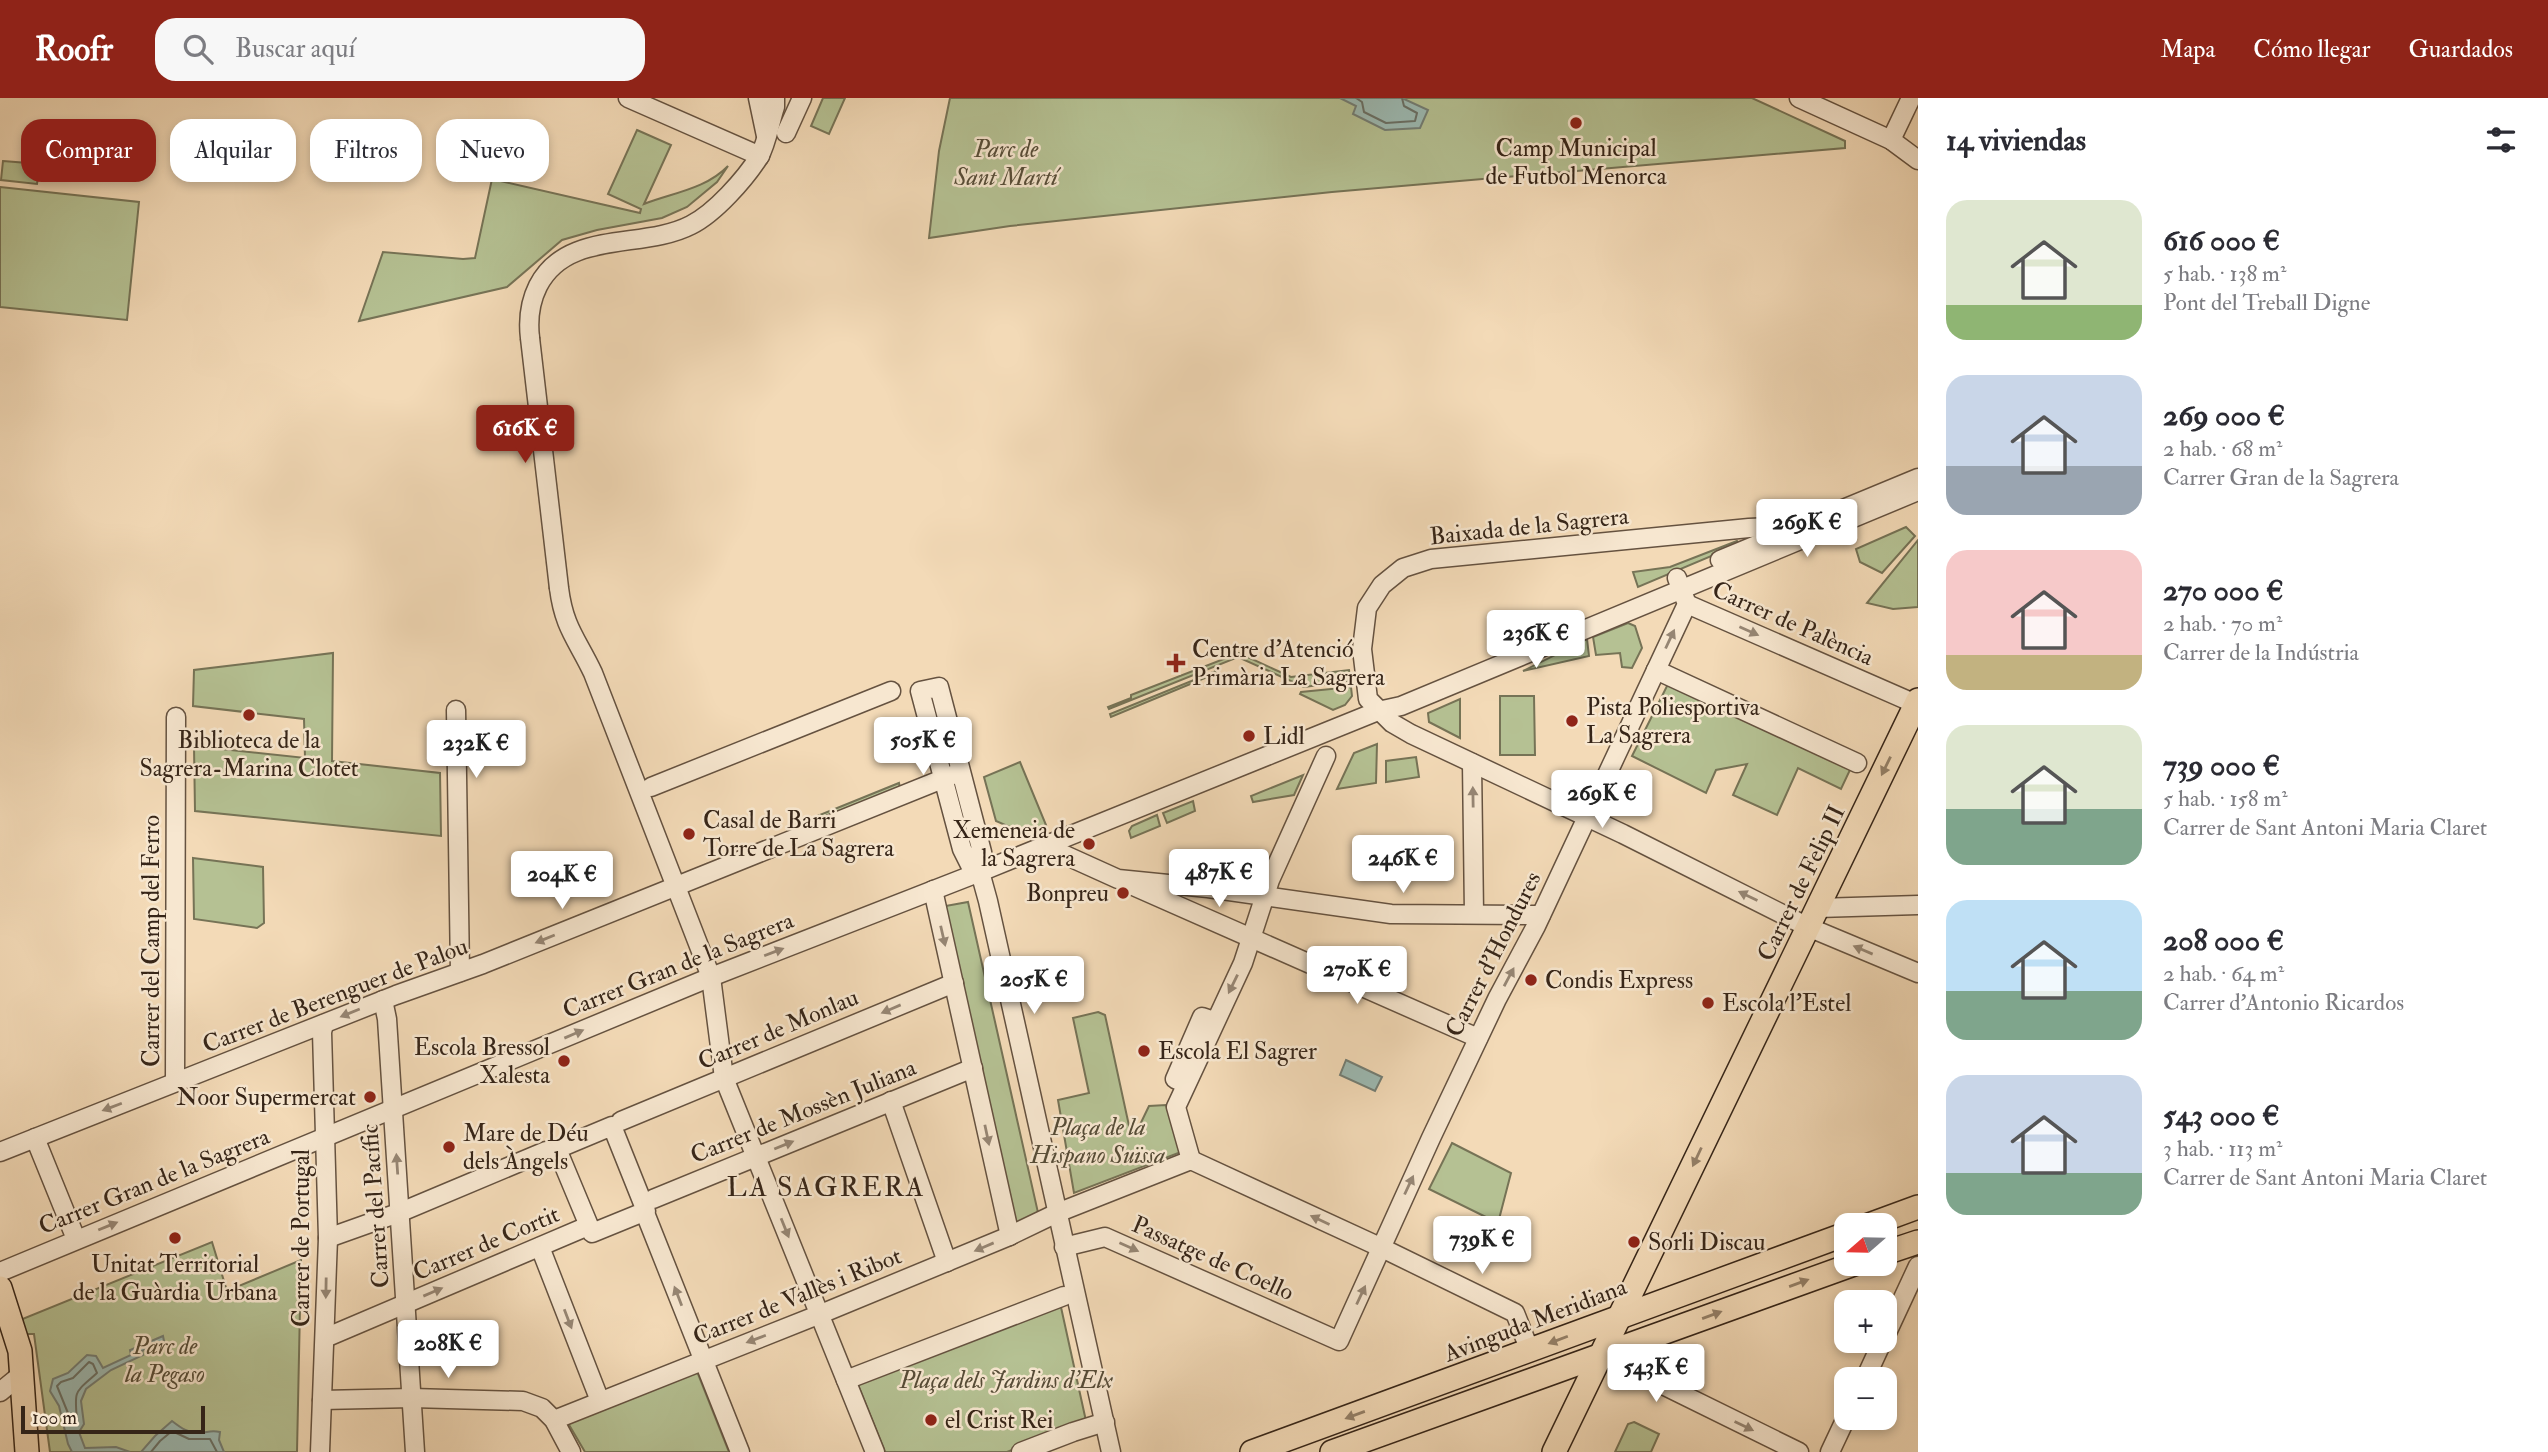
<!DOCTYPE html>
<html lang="es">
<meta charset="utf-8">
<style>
body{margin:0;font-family:"IM FELL Double Pica",serif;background:#f7f7f7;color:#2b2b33;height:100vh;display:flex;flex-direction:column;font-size:26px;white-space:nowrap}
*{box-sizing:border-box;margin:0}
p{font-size:23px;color:#7c7c81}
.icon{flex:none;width:38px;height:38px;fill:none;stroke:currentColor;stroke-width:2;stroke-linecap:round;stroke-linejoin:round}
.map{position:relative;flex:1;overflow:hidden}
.panel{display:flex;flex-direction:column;background:#fff;width:630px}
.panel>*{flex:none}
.hud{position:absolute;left:21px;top:21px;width:665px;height:63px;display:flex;gap:14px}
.needle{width:46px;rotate:250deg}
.buttons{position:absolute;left:1834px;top:1115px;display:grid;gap:14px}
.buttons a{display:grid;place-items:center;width:63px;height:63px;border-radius:14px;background:#fff;box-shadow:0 4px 10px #0003;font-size:35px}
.scale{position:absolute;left:21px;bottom:18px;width:184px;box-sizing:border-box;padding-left:7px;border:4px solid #362518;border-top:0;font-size:19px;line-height:24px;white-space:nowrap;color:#362518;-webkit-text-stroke:5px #f7e7d0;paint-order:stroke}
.price{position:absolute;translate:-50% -60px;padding:0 16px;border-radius:7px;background:#fff;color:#222;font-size:23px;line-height:46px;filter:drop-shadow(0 2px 4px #0008)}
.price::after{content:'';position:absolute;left:50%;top:42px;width:21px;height:16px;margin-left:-10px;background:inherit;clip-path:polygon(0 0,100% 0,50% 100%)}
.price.selected{background:#8f2418;color:#fff}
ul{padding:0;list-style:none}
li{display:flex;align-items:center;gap:21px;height:175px;padding:0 28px}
li span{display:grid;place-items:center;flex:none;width:196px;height:140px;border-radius:21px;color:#555}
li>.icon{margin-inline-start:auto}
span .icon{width:84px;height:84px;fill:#fffc;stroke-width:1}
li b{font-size:30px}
h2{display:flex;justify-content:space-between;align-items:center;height:84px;padding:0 28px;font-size:30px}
.tag{padding:0 24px;border-radius:21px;background:#fff;box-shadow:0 4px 10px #0003;font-size:24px;line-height:63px}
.tag.selected{background:#8f2418;color:#fff}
header{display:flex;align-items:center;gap:42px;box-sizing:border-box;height:98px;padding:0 35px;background:#8f2418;color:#fff}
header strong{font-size:33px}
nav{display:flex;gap:38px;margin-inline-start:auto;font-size:24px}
.search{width:490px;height:63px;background:#f7f7f7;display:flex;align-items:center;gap:18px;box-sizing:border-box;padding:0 24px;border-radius:21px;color:#7c7c81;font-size:26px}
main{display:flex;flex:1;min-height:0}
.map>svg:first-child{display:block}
.green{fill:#b5c193;stroke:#767356;stroke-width:2}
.water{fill:#9cbab3;stroke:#737e75;stroke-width:2}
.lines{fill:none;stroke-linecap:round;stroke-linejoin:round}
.shore{stroke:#697066;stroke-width:2}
.minor-casing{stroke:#655240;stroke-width:21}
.major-casing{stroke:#362518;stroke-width:26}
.minor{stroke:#f7e7d0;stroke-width:18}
.major{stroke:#f3dab7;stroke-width:23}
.minor-bridge-casing{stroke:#655240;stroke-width:21;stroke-linecap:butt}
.minor-bridge{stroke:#f7e7d0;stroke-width:18}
.oneway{fill:#968674}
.oneway2{fill:#948068}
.poi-dot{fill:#8f2418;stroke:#f7e7d0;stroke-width:2.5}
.labels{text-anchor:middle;stroke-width:5;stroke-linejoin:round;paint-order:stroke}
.poi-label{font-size:24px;fill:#362518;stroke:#f7e7d0;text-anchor:start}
.park-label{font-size:24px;font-style:italic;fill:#564c37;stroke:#f7e7d0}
.street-label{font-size:24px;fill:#362518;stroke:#f7e7d0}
.quarter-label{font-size:28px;letter-spacing:2px;fill:#362518;stroke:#f7e7d0}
</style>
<header>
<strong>Roofr</strong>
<div class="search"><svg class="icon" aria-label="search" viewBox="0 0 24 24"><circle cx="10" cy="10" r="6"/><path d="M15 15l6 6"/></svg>Buscar aquí</div>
<nav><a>Mapa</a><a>Cómo llegar</a><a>Guardados</a></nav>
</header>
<main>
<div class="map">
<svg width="1918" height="1354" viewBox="0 0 1918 1354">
<rect width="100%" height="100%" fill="#f3dab7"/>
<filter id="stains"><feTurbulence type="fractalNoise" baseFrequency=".00286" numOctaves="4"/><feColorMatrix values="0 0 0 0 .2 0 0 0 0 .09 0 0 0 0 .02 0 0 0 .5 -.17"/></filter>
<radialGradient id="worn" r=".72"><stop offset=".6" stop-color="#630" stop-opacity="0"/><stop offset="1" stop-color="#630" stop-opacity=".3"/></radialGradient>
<g class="green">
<path d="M823,0H845L829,36L811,28Z"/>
<path d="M950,0H1752L1845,43V50L1332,94L1010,128L929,140L939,53Z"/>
<path d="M637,32L671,47L644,106C672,95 706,91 728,68L717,84L687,109L662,120L597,132L562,142L507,189L359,223L383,154L463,161L475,160L492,81L640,115L641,111L608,96Z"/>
<path d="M3,63L40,66L37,86L1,82Z"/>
<path d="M0,89L139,104L127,222L0,209Z"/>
<path d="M1906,429L1915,438L1882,475L1860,464L1856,451Z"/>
<path d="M1918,442V509L1893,511L1867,505Z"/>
<path d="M1737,443L1740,446L1638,489L1633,474L1670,469Z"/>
<path d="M1628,525L1635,528L1642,550L1632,570L1622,569L1620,555L1596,557L1593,539Z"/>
<path d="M1587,541L1589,558L1523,573Z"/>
<path d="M333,555L332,663L440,675L441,738L195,713L194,648L305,660L304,621L193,608L194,572Z"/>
<path d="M1239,555L1291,579L1349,572L1351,583L1304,589L1238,559L1109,611L1108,609L1131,600V597Z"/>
<path d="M1216,573L1217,575L1111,619L1110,616Z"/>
<path d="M1674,574L1857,657L1841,691L1798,670L1777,717L1733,697L1747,666L1716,672L1706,695L1632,658Z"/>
<path d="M1351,589L1352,598L1345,607L1333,612L1300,596L1301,594Z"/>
<path d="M1500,598H1534L1535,657H1500Z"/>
<path d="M1460,601V640L1429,624L1428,615Z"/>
<path d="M1377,646L1376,685L1337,691L1354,655Z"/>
<path d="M1416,659L1419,679L1386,684V663Z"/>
<path d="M1020,664L1046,727L1026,736L996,723L984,679Z"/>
<path d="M1303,677L1294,697L1253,704L1251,698Z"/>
<path d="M899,685L900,690L797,732L795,727Z"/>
<path d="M1193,703L1195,713L1167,725L1163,715Z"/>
<path d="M1157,717L1160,728L1131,740L1129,733L1132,728Z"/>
<path d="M193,760L263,769L264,825L257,830L194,821Z"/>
<path d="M968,804L1039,1119L1011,1129L940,809Z"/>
<path d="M1098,914L1105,917L1131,1037H1135L1149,1008L1166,1007L1181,1054L1074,1095L1058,1002L1089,995L1073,920Z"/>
<path d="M1452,1045L1511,1075L1498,1125L1429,1091Z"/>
<path d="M212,1144L227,1193L301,1162L297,1354H50L34,1236H26L20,1222Z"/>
<path d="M1057,1191L1086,1323L1007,1354H885L852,1272Z"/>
<path d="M696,1271L729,1354H585L565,1320Z"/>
<path d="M1634,1324L1659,1336L1651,1354H1615L1628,1326Z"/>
</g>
<g class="water">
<path d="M1340,0H1402L1428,12L1420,30L1385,32L1353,16L1356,8Z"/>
<path d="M1346,962L1382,979L1375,993L1340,977Z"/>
<path d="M163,1238L164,1243L142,1253L143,1257L111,1272L86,1291L81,1303L84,1326L79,1334L85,1350L116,1349L130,1354H72L68,1346L59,1308L50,1293L53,1281L68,1275L87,1257L96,1258L103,1270L131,1257L130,1252Z"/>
<path d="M172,1323C181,1330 189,1336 201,1335C209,1334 211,1332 220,1334L219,1342L224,1354H141L155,1338Z"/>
</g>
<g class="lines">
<g class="shore">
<path d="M1356,0L1362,4L1364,14L1386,25L1415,23L1417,15L1404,8L1402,0"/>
<path d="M89,1264L93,1266L97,1275C75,1295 74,1291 77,1322L72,1325L57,1288L61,1284L73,1280Z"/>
<path d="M151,1354L160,1343L172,1333L189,1341H210L217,1354"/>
</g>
<g class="minor-casing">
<g id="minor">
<path d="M628,0L760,58"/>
<path d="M758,0L766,38"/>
<path d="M1799,0L1891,42L1918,62"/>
<path d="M786,35L802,0"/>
<path d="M1891,42L1911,0"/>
<path d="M530,240C528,223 530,204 538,188C567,131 643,152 691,127C715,115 745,81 759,59C767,45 770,24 775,9V0"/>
<path d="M1778,437C1770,428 1760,429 1749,430L1431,461L1403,470L1382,487L1367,510L1362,551L1368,601L1392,625L1411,636L1623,736L1808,829L1918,875"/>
<path d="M1720,462L1918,380"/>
<path d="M559,490C564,530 577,541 593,575L711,879L724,980L875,1354"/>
<path d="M1687,506L1918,607"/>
<path d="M1656,572L1857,665"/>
<path d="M456,612L460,874"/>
<path d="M1472,665L1474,816"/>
<path d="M651,689L891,593"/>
<path d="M1045,748L1118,781L1208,790L1391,816L1541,817"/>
<path d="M980,774L984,765L982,754L939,589L920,593L962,751L971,769L980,774L988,803L1111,1354"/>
<path d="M1131,787L1478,940"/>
<path d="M933,792L1010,1138"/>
<path d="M1818,810L1918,807"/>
<path d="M383,902L387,921L415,1354"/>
<path d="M1202,919L1211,922L1182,984L1175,981Z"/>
<path d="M175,984L176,619"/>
<path d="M891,1003L947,1164"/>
<path d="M621,1023L954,885"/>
<path d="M612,1028L646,1113L592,1135L557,1051Z"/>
<path d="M35,1040L76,1141"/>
<path d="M0,1054L396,897L483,866L960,674"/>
<path d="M1191,1062L1176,1009L1243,865L1270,782L1326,658"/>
<path d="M653,1101L973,970"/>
<path d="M645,1115L740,1354"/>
<path d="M328,1140L401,1114L546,1053"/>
<path d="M540,1149L600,1303"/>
<path d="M1064,1149L1105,1139L1339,1243L1431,1040L1497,901L1536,828L1687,506L1677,480"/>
<path d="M0,1174L711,879L980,774L1378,613L1401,608L1918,393"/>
<path d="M1885,1239L1918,1168"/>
<path d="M325,1240L588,1128"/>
<path d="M1602,1257L1799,1354"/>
<path d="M1865,1281L1883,1242"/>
<path d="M846,1282L1064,1198"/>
<path d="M0,1294L22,1276"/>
<path d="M322,1302L412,1300L523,1303L542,1310L554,1322L571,1354"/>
<path d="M554,1322L828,1213L1007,1139L1057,1115L1191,1062L1382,1150L1515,1215L1530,1253"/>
<path d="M320,1354L328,1140L322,934L324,926"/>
<path d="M1021,1354L1073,1334L1105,1324"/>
<path d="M1830,1354L1846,1320"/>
</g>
</g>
<g class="major-casing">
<g id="major">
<path d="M1869,1127L1918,1109"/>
<path d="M1885,1155L1918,1144"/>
<path d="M0,1190L20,1253L27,1354"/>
<path d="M1252,1354L1846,1136"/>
<path d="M1332,1354L1854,1166"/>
<path d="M1554,1354L1918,602"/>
</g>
</g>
<use href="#minor" class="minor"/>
<use href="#major" class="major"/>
<g class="minor-bridge-casing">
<path id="minor-bridge" d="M530,240L559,490"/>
</g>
<use href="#minor-bridge" class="minor-bridge"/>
</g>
<defs><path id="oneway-solid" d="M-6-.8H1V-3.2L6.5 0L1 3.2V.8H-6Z" transform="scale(1.75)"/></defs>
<g class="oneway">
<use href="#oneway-solid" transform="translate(1749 533) rotate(24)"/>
<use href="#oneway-solid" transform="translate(1670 541) rotate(-65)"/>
<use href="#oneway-solid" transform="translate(1473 699) rotate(-91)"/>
<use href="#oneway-solid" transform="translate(1748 798) rotate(-154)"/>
<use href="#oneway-solid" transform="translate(943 838) rotate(77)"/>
<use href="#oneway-solid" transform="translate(545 841) rotate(158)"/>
<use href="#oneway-solid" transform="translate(1863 852) rotate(-157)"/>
<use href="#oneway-solid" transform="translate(774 854) rotate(-21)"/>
<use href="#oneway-solid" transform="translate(1509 879) rotate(-62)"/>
<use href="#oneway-solid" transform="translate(1233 886) rotate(116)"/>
<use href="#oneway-solid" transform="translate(891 911) rotate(157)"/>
<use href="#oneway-solid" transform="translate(350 915) rotate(158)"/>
<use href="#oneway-solid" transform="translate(574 936) rotate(-23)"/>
<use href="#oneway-solid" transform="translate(112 1009) rotate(159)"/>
<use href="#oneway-solid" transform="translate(987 1037) rotate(78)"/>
<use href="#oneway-solid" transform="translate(784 1047) rotate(-22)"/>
<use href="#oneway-solid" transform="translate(397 1066) rotate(-94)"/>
<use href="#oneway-solid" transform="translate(1409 1087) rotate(-65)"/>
<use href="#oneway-solid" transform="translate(1320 1122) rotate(-155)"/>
<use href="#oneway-solid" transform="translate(108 1128) rotate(-22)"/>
<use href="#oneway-solid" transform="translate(785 1130) rotate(68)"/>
<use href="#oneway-solid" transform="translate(984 1149) rotate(157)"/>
<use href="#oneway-solid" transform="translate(1129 1149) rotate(24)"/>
<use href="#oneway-solid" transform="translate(326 1190) rotate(91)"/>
<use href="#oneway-solid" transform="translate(433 1194) rotate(-23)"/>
<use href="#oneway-solid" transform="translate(1361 1197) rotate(-65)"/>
<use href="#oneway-solid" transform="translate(678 1198) rotate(-111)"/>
<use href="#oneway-solid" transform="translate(568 1221) rotate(69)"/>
<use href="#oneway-solid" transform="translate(756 1241) rotate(159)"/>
<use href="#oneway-solid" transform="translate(1744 1328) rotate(26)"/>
</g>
<g class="oneway2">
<use href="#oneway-solid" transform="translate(1886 668) rotate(116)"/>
<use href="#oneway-solid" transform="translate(1697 1059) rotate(115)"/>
<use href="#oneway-solid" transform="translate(1799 1185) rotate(-20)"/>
<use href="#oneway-solid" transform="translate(1712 1217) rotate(-20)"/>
<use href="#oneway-solid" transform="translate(1558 1242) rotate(159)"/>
<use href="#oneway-solid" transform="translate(1355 1317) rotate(160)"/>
</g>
<g class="poi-dot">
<circle cx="1576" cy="25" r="7"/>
<path d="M1172.5 554.5h7v7h7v7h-7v7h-7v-7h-7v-7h7z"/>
<circle cx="249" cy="617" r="7"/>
<circle cx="1572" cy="623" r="7"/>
<circle cx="1249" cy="638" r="7"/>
<circle cx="689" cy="736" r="7"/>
<circle cx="1089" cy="746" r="7"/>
<circle cx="1123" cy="795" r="7"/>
<circle cx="1531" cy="882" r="7"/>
<circle cx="1708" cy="905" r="7"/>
<circle cx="1144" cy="953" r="7"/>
<circle cx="564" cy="963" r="7"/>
<circle cx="370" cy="999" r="7"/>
<circle cx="449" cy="1049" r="7"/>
<circle cx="175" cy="1140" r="7"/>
<circle cx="1634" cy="1144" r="7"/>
<circle cx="931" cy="1322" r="7"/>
</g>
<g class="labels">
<g class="poi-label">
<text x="1576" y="58" text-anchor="middle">Camp Municipal<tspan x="1576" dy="28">de Futbol Menorca</tspan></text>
<text x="1192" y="559">Centre d'Atenció<tspan x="1192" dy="28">Primària La Sagrera</tspan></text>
<text x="1586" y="617">Pista Poliesportiva<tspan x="1586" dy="28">La Sagrera</tspan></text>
<text x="1263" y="646">Lidl</text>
<text x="249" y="650" text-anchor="middle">Biblioteca de la<tspan x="249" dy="28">Sagrera-Marina Clotet</tspan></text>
<text x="703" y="730">Casal de Barri<tspan x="703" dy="28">Torre de La Sagrera</tspan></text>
<text x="1075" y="740" text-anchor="end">Xemeneia de<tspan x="1075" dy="28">la Sagrera</tspan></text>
<text x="1109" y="803" text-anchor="end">Bonpreu</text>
<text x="1545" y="890">Condis Express</text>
<text x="1722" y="913">Escola l'Estel</text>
<text x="550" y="957" text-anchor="end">Escola Bressol<tspan x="550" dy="28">Xalesta</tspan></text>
<text x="1158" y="961">Escola El Sagrer</text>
<text x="356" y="1007" text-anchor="end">Noor Supermercat</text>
<text x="463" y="1043">Mare de Déu<tspan x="463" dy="28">dels Àngels</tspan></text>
<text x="1648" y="1152">Sorli Discau</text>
<text x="175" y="1174" text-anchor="middle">Unitat Territorial<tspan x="175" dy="28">de la Guàrdia Urbana</tspan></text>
<text x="945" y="1330">el Crist Rei</text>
</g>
<g class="park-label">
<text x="1006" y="59">Parc de<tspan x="1006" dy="28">Sant Martí</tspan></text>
<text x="1098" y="1037">Plaça de la<tspan x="1098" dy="28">Hispano Suïssa</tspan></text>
<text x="165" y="1256">Parc de<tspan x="165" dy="28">la Pegaso</tspan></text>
<text x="1006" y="1290">Plaça dels Jardins d'Elx</text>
</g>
<g class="street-label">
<text transform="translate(1529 428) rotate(-6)" y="8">Baixada de la Sagrera</text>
<text transform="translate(1793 525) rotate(24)" y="8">Carrer de Palència</text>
<text transform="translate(1801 785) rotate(-64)" y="8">Carrer de Felip II</text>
<text transform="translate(151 843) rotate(-90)" y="8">Carrer del Camp del Ferro</text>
<text transform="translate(1493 856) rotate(-63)" y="8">Carrer d'Hondures</text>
<text transform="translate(678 867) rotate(-22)" y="8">Carrer Gran de la Sagrera</text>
<text transform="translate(335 897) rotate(-21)" y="8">Carrer de Berenguer de Palou</text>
<text transform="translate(778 931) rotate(-23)" y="8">Carrer de Monlau</text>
<text transform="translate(803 1013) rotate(-22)" y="8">Carrer de Mossèn Juliana</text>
<text transform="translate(154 1083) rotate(-22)" y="8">Carrer Gran de la Sagrera</text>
<text transform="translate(375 1108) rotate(-94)" y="8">Carrer del Pacífic</text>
<text transform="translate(301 1140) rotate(-90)" y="8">Carrer de Portugal</text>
<text transform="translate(486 1145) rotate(-23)" y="8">Carrer de Cortit</text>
<text transform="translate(1213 1160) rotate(24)" y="8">Passatge de Coello</text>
<text transform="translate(797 1198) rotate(-22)" y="8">Carrer de Vallès i Ribot</text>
<text transform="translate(1535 1222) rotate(-21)" y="8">Avinguda Meridiana</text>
</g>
<g class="quarter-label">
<text x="826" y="1098">LA SAGRERA</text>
</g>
</g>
<rect width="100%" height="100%" filter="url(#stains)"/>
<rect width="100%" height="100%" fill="url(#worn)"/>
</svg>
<div class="buttons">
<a><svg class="needle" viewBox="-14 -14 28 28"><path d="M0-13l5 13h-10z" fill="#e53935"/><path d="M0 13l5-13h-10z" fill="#7c7c81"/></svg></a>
<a>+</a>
<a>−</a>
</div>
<div class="scale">100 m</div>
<b class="price selected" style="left:525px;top:367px">616K €</b>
<b class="price" style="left:1807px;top:461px">269K €</b>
<b class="price" style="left:1536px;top:572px">236K €</b>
<b class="price" style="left:923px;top:679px">505K €</b>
<b class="price" style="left:476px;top:682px">232K €</b>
<b class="price" style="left:1602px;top:732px">269K €</b>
<b class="price" style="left:1403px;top:797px">246K €</b>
<b class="price" style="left:1219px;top:811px">487K €</b>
<b class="price" style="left:562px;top:813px">204K €</b>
<b class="price" style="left:1357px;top:908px">270K €</b>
<b class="price" style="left:1034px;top:918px">205K €</b>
<b class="price" style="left:1482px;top:1178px">739K €</b>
<b class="price" style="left:448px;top:1282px">208K €</b>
<b class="price" style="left:1656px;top:1306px">543K €</b>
<div class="hud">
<a class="tag selected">Comprar</a>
<a class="tag">Alquilar</a>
<a class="tag">Filtros</a>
<a class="tag">Nuevo</a>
</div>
</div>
<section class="panel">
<h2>14 viviendas<svg class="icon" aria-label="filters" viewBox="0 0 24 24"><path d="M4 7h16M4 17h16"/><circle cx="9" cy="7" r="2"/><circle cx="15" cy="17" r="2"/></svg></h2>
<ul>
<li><span style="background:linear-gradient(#dfe7d0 75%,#8fb573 0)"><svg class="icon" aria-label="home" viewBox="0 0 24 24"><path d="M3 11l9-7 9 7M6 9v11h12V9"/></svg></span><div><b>616 000 €</b><p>5 hab. · 138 m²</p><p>Pont del Treball Digne</p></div></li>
<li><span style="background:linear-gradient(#c9d6e8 65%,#9aa5b1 0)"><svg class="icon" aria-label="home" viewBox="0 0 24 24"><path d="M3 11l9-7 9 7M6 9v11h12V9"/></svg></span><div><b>269 000 €</b><p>2 hab. · 68 m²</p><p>Carrer Gran de la Sagrera</p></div></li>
<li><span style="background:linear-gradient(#f6c9c9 75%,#c2b280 0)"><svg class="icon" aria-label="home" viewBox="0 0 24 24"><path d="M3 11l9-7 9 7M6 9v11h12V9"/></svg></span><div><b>270 000 €</b><p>2 hab. · 70 m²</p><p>Carrer de la Indústria</p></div></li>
<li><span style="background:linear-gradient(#dfe7d0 60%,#7fa58c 0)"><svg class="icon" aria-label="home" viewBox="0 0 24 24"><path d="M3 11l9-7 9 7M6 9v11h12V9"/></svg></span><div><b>739 000 €</b><p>5 hab. · 158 m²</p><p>Carrer de Sant Antoni Maria Claret</p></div></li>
<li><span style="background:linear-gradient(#bfe0f5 65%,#7fa58c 0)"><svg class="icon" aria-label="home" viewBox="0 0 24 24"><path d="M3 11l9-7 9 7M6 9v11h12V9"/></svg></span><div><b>208 000 €</b><p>2 hab. · 64 m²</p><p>Carrer d'Antonio Ricardos</p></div></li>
<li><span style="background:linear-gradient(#c9d6e8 70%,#7fa58c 0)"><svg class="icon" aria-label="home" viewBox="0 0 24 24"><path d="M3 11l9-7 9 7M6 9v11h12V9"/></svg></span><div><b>543 000 €</b><p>3 hab. · 113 m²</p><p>Carrer de Sant Antoni Maria Claret</p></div></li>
</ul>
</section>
</main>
